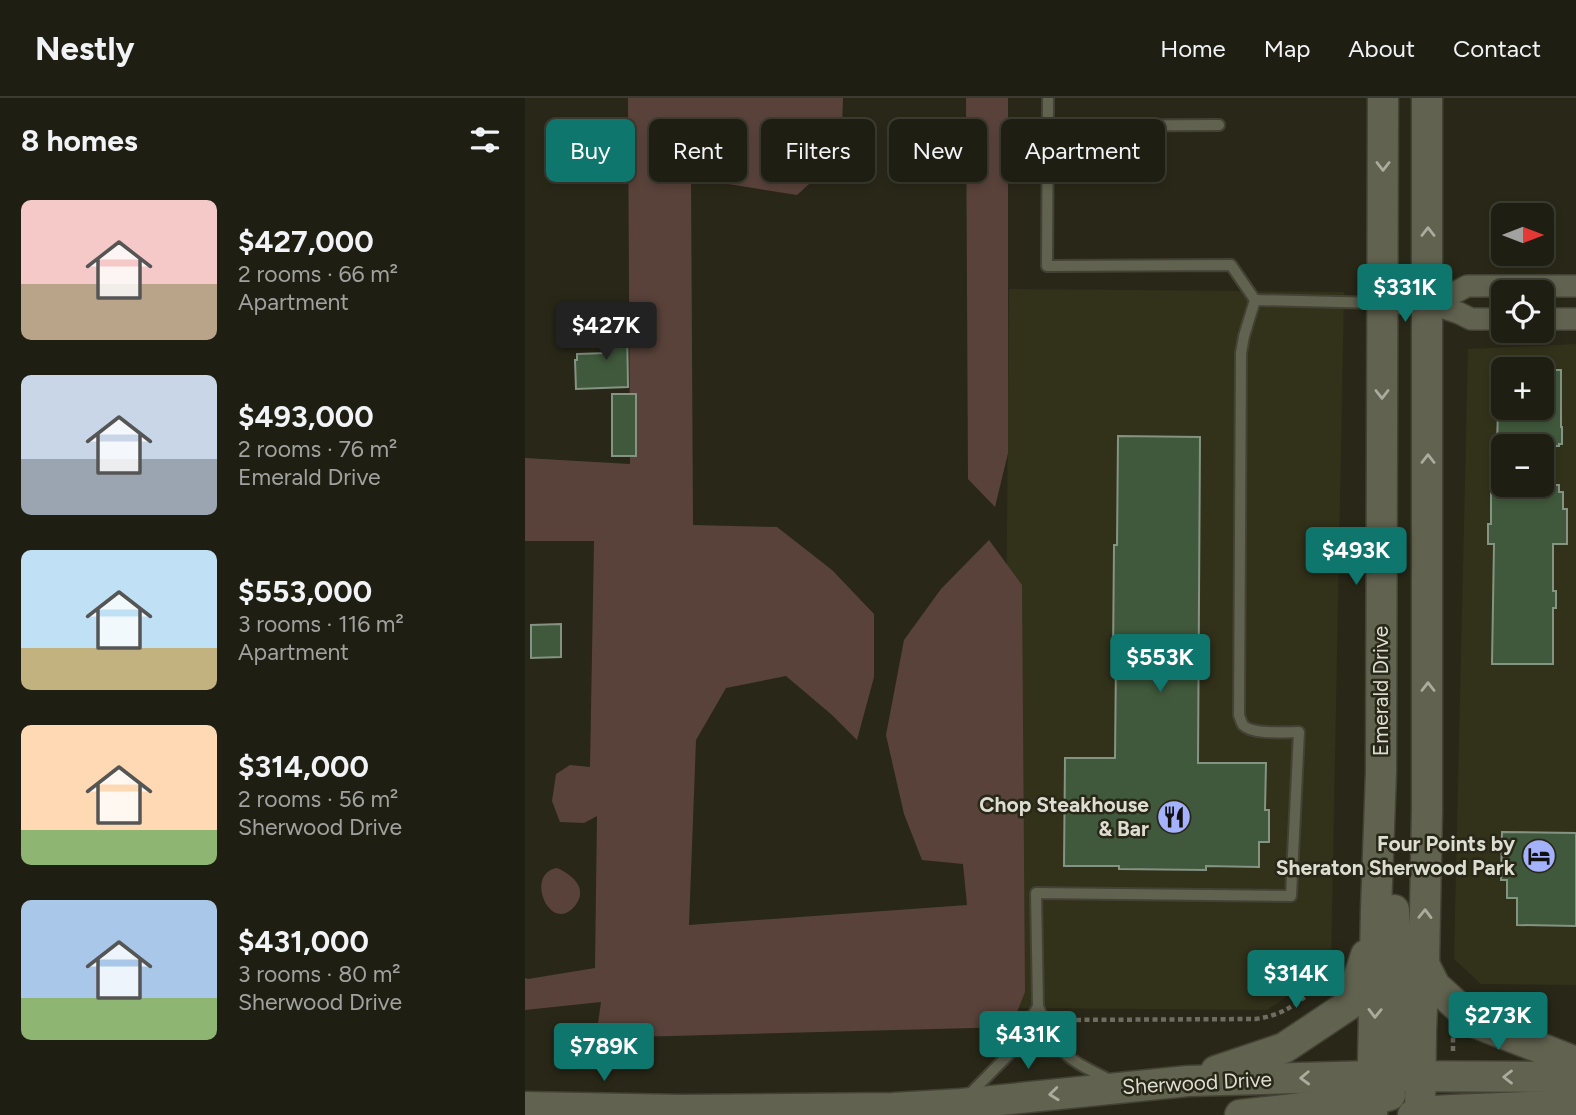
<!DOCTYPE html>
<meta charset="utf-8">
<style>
body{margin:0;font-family:Figtree,sans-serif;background:#27271b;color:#f1f3f6;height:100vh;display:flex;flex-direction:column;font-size:26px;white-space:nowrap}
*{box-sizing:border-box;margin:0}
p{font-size:23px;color:#a1a29f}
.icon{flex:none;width:38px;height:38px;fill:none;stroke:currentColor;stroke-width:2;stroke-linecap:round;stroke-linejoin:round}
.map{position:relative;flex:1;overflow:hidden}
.drawer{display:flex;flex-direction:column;background:#1f1e12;width:525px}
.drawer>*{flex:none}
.guide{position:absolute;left:21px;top:21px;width:665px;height:63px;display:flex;gap:14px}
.needle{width:46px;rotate:90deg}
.controls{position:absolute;left:966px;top:105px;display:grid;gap:14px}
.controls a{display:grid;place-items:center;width:63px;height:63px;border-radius:10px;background:#1f1e12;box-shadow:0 4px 10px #0003,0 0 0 2px #3c3c32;font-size:35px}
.price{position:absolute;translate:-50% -60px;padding:0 16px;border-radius:7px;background:#0f766e;color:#fff;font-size:23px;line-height:46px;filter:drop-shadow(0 2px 4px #0008)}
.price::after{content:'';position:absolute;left:50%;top:42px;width:21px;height:16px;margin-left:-10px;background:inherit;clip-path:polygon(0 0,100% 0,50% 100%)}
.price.current{background:#222;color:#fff}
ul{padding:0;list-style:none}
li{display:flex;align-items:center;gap:21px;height:175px;padding:0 21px}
li span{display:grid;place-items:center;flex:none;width:196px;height:140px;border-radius:10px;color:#555}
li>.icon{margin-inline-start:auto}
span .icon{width:84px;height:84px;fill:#fffc;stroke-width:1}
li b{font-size:30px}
h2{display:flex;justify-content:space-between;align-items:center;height:84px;padding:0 21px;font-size:30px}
.chip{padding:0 24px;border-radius:10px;background:#1f1e12;box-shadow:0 4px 10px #0003,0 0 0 2px #3c3c32;font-size:24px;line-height:63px}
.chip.current{background:#0f766e;color:#fff}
header{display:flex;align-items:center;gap:42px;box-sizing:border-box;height:98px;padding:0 35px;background:#1f1e12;border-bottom:2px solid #3c3c32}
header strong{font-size:33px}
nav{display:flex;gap:38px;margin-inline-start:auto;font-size:24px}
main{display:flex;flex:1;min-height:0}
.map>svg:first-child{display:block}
.built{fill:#32311a;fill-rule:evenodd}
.green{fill:#59423a}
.building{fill:#40593c;stroke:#859383;stroke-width:2}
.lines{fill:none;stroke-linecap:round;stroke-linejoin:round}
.lane-casing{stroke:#434235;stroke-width:14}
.street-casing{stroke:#434235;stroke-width:24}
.secondary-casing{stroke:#434235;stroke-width:33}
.path{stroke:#6e6d5f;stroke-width:4.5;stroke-dasharray:5 3.5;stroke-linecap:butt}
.lane{stroke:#626250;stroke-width:10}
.street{stroke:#626250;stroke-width:21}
.secondary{stroke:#626250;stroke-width:30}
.oneway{stroke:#acac9e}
.labels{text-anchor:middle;stroke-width:5;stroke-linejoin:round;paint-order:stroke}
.street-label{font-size:21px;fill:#ddddd2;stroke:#292818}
.poi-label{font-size:21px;font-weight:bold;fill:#ddddd2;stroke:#292818;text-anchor:end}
</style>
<header>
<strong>Nestly</strong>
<nav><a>Home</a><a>Map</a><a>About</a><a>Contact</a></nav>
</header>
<main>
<section class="drawer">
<h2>8 homes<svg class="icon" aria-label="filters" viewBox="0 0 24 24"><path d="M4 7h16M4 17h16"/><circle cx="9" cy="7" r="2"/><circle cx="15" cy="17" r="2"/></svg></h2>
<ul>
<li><span style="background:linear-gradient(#f6c9c9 60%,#b9a48a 0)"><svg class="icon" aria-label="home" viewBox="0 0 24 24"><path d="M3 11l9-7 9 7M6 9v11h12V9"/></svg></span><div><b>$427,000</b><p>2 rooms · 66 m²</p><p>Apartment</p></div></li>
<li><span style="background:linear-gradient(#c9d6e8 60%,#9aa5b1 0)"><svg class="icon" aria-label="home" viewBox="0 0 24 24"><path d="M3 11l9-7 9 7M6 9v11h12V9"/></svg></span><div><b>$493,000</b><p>2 rooms · 76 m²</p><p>Emerald Drive</p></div></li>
<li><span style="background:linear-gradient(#bfe0f5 70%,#c2b280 0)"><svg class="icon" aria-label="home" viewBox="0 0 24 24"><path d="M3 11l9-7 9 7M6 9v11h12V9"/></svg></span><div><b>$553,000</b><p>3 rooms · 116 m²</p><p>Apartment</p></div></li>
<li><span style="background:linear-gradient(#ffd9b3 75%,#8fb573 0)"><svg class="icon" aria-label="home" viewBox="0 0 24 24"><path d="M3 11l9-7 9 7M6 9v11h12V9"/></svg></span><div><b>$314,000</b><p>2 rooms · 56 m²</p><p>Sherwood Drive</p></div></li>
<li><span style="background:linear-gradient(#a9c7e8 70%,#8fb573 0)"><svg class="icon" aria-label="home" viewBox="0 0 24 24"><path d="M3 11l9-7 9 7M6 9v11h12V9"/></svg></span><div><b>$431,000</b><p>3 rooms · 80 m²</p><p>Sherwood Drive</p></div></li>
</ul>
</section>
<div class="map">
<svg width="1051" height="1017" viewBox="0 0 1051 1017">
<rect width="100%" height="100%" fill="#292818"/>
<g class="built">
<path d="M484,191L819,194L806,868L742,912L478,910Z"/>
<path d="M1051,246V887L956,886L929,861L943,251ZM978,271H1017V310H978ZM978,348H1017V387H978Z"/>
</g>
<g class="green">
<path d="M103,0H318L316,57L272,97L166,80L168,427L252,429L307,472L349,516V579L332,642L307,617L261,578L201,590L171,642L164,827L442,807L438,766L397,762L379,716L361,637L379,542L416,491L464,442L497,487L500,894L486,929L71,940L76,904L0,912V880L3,881L70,870L72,718L59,725L35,724L27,703L31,676L45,667L65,669L69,443H0V360L105,366Z"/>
<path d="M441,0H483V355L470,409L443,381Z"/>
<path d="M32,770C50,778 65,793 47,811C23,833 0,775 32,770Z"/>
</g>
<g class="building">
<path d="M102,225L103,289L51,291L50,262H52V256L82,255L81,226Z"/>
<path d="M1017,272H1036V329H1037V346H1034V348H972L973,310H1017Z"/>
<rect x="87" y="296" width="24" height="62"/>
<path d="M593,338L675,339L673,665H741L740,712H744V744H734V769L681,768V772L594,771V768H539L540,660H590L591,560H588L589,447H592Z"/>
<path d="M966,387H1034V394H1038V411H1042V446H1028V493H1031V510H1028V566H967L969,446H963V426H966Z"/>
<path d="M36,526V559L6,560V527Z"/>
<path d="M977,734L1051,735V828L992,827V800H982V782H976Z"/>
</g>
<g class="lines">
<g class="lane-casing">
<g id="lane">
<path d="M523,0L522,168L706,167L730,202"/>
<path d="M523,28L694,27"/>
<path d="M587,983C542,961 531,956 513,908L511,795L766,798L774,634C761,634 727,637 718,627C716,624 715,620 714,617L716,255L719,238L730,202L854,205"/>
<path d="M442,999L488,952L499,935L513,908"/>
</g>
</g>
<g class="street-casing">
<g id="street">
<path d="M857,205H904L934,215L946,221H978"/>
<path d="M904,205L933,193L942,188H1051"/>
<path d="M1017,221H1051"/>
</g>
</g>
<g class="secondary-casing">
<g id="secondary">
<path d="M869,812L878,961"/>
<path d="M899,866L910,888L951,925L1051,964"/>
<path d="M691,973L759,950L825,906L841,857"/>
<path d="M0,1009L158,1012L368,1010L436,1006L663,983L848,978L1051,979"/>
<path d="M715,1017L847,1002L865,997"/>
<path d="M847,1017L851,812L856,674L858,0"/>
<path d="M888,1017L895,1014L926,1012L1051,1007"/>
<path d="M895,1017L896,933L899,866L902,712V0"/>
</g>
</g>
<g class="path">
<path d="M534,922L731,921C757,917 769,908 788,892L793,899"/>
<path d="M928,953V936"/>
</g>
<use href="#lane" class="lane"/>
<use href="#street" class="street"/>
<use href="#secondary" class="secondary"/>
</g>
<defs><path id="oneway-chevron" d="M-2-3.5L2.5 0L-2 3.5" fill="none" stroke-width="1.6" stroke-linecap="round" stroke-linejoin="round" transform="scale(1.75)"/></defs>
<g class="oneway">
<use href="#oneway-chevron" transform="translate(858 68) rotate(90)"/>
<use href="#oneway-chevron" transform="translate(903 134) rotate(-90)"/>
<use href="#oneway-chevron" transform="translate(857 296) rotate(90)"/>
<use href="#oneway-chevron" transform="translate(903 361) rotate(-90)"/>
<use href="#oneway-chevron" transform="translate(903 589) rotate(-90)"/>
<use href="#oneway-chevron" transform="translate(900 816) rotate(-89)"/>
<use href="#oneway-chevron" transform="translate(850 915) rotate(91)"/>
<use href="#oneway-chevron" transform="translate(983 979) rotate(180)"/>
<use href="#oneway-chevron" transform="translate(780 980) rotate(178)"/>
<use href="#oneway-chevron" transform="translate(529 996) rotate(174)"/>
</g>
<defs>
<g id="restaurant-disc" transform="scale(1.75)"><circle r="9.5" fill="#a4b1fc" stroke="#292818"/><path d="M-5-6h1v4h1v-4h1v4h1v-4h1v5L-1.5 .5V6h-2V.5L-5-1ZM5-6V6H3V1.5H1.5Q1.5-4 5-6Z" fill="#111"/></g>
<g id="hotel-disc" transform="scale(1.75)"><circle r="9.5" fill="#a4b1fc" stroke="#292818"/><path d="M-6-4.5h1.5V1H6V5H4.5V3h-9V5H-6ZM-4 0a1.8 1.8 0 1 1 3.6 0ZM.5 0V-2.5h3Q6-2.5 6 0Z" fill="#111"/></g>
</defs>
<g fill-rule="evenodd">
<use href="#restaurant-disc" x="649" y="719"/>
<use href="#hotel-disc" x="1014" y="758"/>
</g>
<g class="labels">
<g class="street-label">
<text transform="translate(856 593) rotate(-90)" y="7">Emerald Drive</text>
<text transform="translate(672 985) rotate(-3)" y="7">Sherwood Drive</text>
</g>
<g class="poi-label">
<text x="624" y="714">Chop Steakhouse<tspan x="624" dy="24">&amp; Bar</tspan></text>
<text x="990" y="753">Four Points by<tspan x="990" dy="24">Sheraton Sherwood Park</tspan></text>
</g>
</g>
</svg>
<div class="controls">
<a><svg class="needle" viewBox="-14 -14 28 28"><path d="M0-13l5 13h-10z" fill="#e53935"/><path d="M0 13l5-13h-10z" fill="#a1a29f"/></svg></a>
<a><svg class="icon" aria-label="locate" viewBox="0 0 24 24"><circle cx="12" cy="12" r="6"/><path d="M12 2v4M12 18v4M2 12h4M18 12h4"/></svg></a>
<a>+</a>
<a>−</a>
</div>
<b class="price" style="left:880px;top:226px">$331K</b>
<b class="price current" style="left:81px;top:264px">$427K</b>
<b class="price" style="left:831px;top:489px">$493K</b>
<b class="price" style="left:635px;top:596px">$553K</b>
<b class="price" style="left:771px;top:912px">$314K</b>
<b class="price" style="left:973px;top:954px">$273K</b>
<b class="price" style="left:503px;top:973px">$431K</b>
<b class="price" style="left:79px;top:985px">$789K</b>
<div class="guide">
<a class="chip current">Buy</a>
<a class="chip">Rent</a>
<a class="chip">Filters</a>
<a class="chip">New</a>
<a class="chip">Apartment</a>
</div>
</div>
</main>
